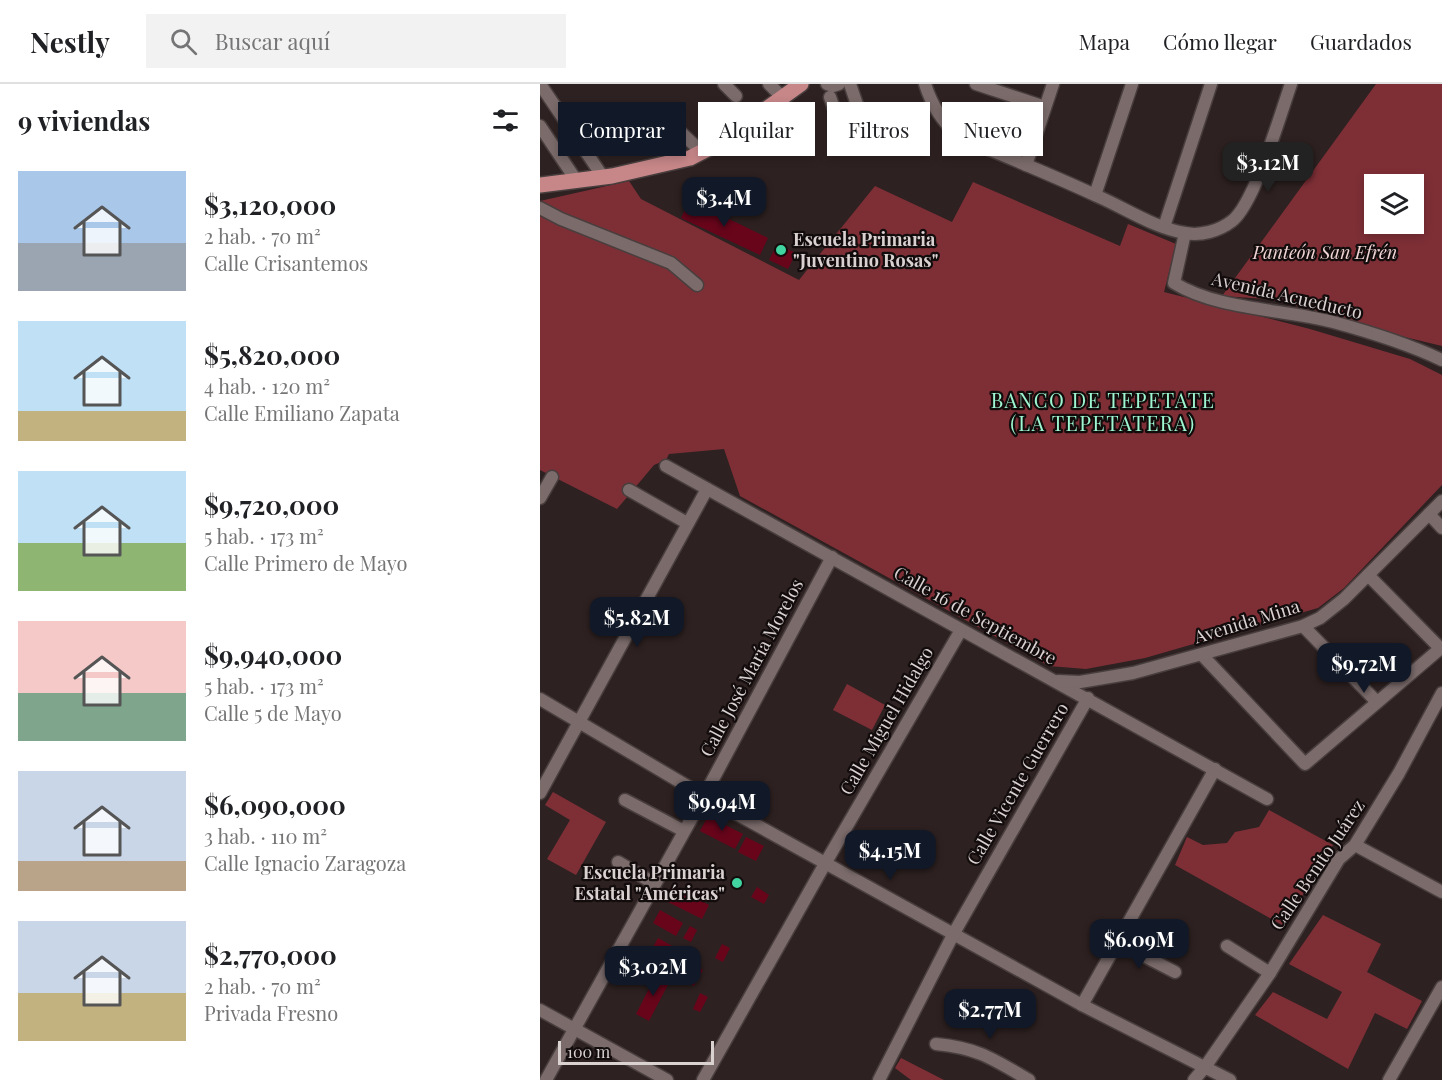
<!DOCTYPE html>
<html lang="es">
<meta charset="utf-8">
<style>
body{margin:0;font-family:"Playfair Display",serif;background:#f2f2f2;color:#202124;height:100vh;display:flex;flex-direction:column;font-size:22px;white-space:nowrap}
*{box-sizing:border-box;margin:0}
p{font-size:20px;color:#757577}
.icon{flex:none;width:33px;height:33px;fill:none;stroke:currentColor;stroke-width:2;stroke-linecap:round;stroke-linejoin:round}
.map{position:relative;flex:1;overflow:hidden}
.panel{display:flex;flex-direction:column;background:#fff;width:540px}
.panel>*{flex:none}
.top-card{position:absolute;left:18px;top:18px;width:570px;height:54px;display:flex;gap:12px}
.controls{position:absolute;left:824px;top:90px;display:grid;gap:12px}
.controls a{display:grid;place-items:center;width:60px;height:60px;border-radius:0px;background:#fff;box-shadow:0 3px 9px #0003;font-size:30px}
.scale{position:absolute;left:18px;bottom:15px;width:156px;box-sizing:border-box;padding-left:6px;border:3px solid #dad1d1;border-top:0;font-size:16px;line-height:21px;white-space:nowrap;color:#dad1d1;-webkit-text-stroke:4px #120c0c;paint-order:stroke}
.price{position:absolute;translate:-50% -51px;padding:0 14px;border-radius:12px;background:#111827;color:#fff;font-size:20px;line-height:39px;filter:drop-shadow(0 2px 3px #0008)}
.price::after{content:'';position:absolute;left:50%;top:36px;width:18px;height:14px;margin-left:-9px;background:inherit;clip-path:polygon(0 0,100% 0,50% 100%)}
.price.active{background:#222;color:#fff}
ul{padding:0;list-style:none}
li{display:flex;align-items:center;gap:18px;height:150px;padding:0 18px}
li span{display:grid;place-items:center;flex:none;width:168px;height:120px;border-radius:0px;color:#555}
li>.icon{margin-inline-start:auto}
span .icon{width:72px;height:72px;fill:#fffc;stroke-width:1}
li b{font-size:26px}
h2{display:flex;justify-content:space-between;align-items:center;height:72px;padding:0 18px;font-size:26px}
.chip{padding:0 21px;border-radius:0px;background:#fff;box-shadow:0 3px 9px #0003;font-size:21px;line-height:54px}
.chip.active{background:#111827;color:#fff}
header{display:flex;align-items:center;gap:36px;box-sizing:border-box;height:84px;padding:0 30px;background:#fff;border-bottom:2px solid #e0e0e0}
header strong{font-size:28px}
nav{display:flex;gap:33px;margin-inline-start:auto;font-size:21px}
.search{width:420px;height:54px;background:#f2f2f2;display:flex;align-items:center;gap:15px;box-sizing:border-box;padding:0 21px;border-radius:0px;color:#757577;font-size:22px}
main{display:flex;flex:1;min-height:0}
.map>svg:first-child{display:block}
.green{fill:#7e2f36;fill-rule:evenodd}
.building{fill:#68051b}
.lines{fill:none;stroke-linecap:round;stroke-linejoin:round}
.minor-casing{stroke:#493e3e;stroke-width:15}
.major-casing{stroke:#493e3e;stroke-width:18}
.minor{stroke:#7b6b6b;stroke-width:12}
.major{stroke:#c78789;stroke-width:15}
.poi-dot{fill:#41d4a1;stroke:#120c0c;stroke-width:2}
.labels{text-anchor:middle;stroke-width:4.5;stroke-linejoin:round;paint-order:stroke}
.poi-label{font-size:18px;font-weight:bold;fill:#dad1d1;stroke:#120c0c;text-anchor:start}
.park-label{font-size:18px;font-style:italic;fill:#f1d5d5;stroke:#120c0c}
.street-label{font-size:18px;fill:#dad1d1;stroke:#120c0c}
.neighbourhood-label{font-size:20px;letter-spacing:1.5px;fill:#9ff7d1;stroke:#120c0c}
</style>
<header>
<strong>Nestly</strong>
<div class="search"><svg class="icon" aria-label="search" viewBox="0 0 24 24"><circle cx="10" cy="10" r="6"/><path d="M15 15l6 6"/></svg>Buscar aquí</div>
<nav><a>Mapa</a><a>Cómo llegar</a><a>Guardados</a></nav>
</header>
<main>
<section class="panel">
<h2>9 viviendas<svg class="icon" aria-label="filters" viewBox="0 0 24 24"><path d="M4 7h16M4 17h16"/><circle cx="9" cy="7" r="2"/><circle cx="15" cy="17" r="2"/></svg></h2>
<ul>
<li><span style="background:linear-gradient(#a9c7e8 60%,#9aa5b1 0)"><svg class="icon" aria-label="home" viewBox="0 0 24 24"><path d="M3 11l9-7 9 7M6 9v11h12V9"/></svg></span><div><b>$3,120,000</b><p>2 hab. · 70 m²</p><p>Calle Crisantemos</p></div></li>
<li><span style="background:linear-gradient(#bfe0f5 75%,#c2b280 0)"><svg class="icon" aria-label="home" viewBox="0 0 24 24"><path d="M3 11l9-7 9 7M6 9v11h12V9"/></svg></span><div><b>$5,820,000</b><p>4 hab. · 120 m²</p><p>Calle Emiliano Zapata</p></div></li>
<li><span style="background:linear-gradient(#bfe0f5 60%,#8fb573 0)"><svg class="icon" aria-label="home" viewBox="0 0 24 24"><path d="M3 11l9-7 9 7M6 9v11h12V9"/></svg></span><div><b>$9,720,000</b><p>5 hab. · 173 m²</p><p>Calle Primero de Mayo</p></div></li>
<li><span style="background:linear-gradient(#f6c9c9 60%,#7fa58c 0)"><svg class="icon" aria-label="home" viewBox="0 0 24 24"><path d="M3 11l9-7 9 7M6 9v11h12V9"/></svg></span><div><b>$9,940,000</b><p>5 hab. · 173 m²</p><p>Calle 5 de Mayo</p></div></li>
<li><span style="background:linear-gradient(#c9d6e8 75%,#b9a48a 0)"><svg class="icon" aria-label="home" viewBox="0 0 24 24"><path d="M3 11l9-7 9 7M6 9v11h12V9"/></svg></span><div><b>$6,090,000</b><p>3 hab. · 110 m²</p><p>Calle Ignacio Zaragoza</p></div></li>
<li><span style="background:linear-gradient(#c9d6e8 60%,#c2b280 0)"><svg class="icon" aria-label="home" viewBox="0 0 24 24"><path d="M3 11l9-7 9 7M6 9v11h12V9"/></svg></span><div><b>$2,770,000</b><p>2 hab. · 70 m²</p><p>Privada Fresno</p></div></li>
</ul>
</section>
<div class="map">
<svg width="902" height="996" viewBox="0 0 902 996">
<rect width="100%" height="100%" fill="#2e2121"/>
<g class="green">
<path d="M836,0H902V262L844,248L777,227L727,215L682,212ZM834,100H873V140H834Z"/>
<path d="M89,97L101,115L259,196L335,102L412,138L433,98L580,162L588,140L636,160L624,208L770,245L870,275L902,291V401L804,504L778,524L605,574L546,585L509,582L200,412L184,365L129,370L126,376L114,381L77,425L0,386V117Z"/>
<path d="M307,600L345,621L332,646L293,626Z"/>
<path d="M13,708L66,738L36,791L7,775L30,736L5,721Z"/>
<path d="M729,726L793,761L744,842L635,781L647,753L663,761L687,759L695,748L719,743Z"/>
<path d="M783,831L841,860L827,888L882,917L867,945L835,929L808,985L715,931L733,908L787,935L802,908L749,880Z"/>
<path d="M361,974L404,996H371L355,984Z"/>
</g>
<g class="building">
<path d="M150,116L228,154L220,171L141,134Z"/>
<path d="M237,160L256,169L248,185L229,176Z"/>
<path d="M168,732L203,750L195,765L160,747Z"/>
<path d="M206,753L224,762L216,777L198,768Z"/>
<path d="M132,801L169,821L162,835L124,816Z"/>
<path d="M217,803L229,811L224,820L211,813Z"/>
<path d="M120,826L143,839L136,852L113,839Z"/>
<path d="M150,842L157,846L151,858L143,854Z"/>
<path d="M118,854L143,868L134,884L109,871Z"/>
<path d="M182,860L190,864L183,878L175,874Z"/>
<path d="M147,878L163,886L154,902L138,894Z"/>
<path d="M117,889L131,895L109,937L96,930Z"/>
<path d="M160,909L168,913L160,928L153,925Z"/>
</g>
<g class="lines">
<g class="minor-casing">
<g id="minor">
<path d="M0,0L63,93"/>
<path d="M184,0L196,12"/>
<path d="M229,0L242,13"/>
<path d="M287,0L293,2L299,0"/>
<path d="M310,0L329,56"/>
<path d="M385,0C392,22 402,37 419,53C465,72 512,91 557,112C585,124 614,144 645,149C661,152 679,147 692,137C715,119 740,31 751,0"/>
<path d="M436,0L505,23"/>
<path d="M290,13L302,48L325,42"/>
<path d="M105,26L136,44L163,69"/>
<path d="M0,42L36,96"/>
<path d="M486,81L513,0"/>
<path d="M555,111L592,0"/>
<path d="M0,124L21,135L131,179L157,201"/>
<path d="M624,143L671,0"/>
<path d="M645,149L634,199C678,226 743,225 793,238C830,248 868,260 902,276"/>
<path d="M126,382L727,715"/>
<path d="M89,406L147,439"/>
<path d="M0,414L12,393"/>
<path d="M889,430L902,444"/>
<path d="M828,491L900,564"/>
<path d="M763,542L837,618"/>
<path d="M662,571L765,680L902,563"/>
<path d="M518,597L540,598L593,589L763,542L780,534L804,515L902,417"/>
<path d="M0,615L164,712L542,921L690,996"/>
<path d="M0,709L167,405"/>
<path d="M85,716L144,747"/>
<path d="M815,761L902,808"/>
<path d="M78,778L115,800"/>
<path d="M577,858L635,888"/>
<path d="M687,862L730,889"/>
<path d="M542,921L675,685"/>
<path d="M0,926L127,996"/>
<path d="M396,960C438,964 453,975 489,996"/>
<path d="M6,996L164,712L292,473"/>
<path d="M163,996L286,778L421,546"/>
<path d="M339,996L414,849L548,614"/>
<path d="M654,996L665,983L730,889L799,775L815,761L859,689L902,609"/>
<path d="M849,996L902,903"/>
</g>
</g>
<g class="major-casing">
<path id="major" d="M0,101L72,92L150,74L179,59L261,0"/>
</g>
<use href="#minor" class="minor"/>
<use href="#major" class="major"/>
</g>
<g class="poi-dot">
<circle cx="241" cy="166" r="6"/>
<circle cx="197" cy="799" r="6"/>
</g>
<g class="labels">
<g class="poi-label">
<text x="253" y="162">Escuela Primaria<tspan x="253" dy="21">"Juventino Rosas"</tspan></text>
<text x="185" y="795" text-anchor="end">Escuela Primaria<tspan x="185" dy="21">Estatal "Américas"</tspan></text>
</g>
<g class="park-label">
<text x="785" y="175">Panteón San Efrén</text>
</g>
<g class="street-label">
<text transform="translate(747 212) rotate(13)" y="6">Avenida Acueducto</text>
<text transform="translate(435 532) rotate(29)" y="6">Calle 16 de Septiembre</text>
<text transform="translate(707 538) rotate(-17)" y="6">Avenida Mina</text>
<text transform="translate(212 584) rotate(-62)" y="6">Calle José María Morelos</text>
<text transform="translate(347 637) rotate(-60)" y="6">Calle Miguel Hidalgo</text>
<text transform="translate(478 700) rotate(-60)" y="6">Calle Vicente Guerrero</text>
<text transform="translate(778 781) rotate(-56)" y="6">Calle Benito Juárez</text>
</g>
<g class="neighbourhood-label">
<text x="563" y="324">BANCO DE TEPETATE<tspan x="563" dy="23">(LA TEPETATERA)</tspan></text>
</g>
</g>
</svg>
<div class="controls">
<a><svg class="icon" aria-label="layers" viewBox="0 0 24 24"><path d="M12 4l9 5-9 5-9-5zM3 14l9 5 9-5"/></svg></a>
</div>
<div class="scale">100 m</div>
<b class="price active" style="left:728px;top:109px">$3.12M</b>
<b class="price" style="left:184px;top:144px">$3.4M</b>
<b class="price" style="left:97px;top:564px">$5.82M</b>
<b class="price" style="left:824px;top:610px">$9.72M</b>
<b class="price" style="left:182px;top:748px">$9.94M</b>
<b class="price" style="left:350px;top:797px">$4.15M</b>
<b class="price" style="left:599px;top:886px">$6.09M</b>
<b class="price" style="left:113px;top:913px">$3.02M</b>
<b class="price" style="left:450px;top:956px">$2.77M</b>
<div class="top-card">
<a class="chip active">Comprar</a>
<a class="chip">Alquilar</a>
<a class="chip">Filtros</a>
<a class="chip">Nuevo</a>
</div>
</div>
</main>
